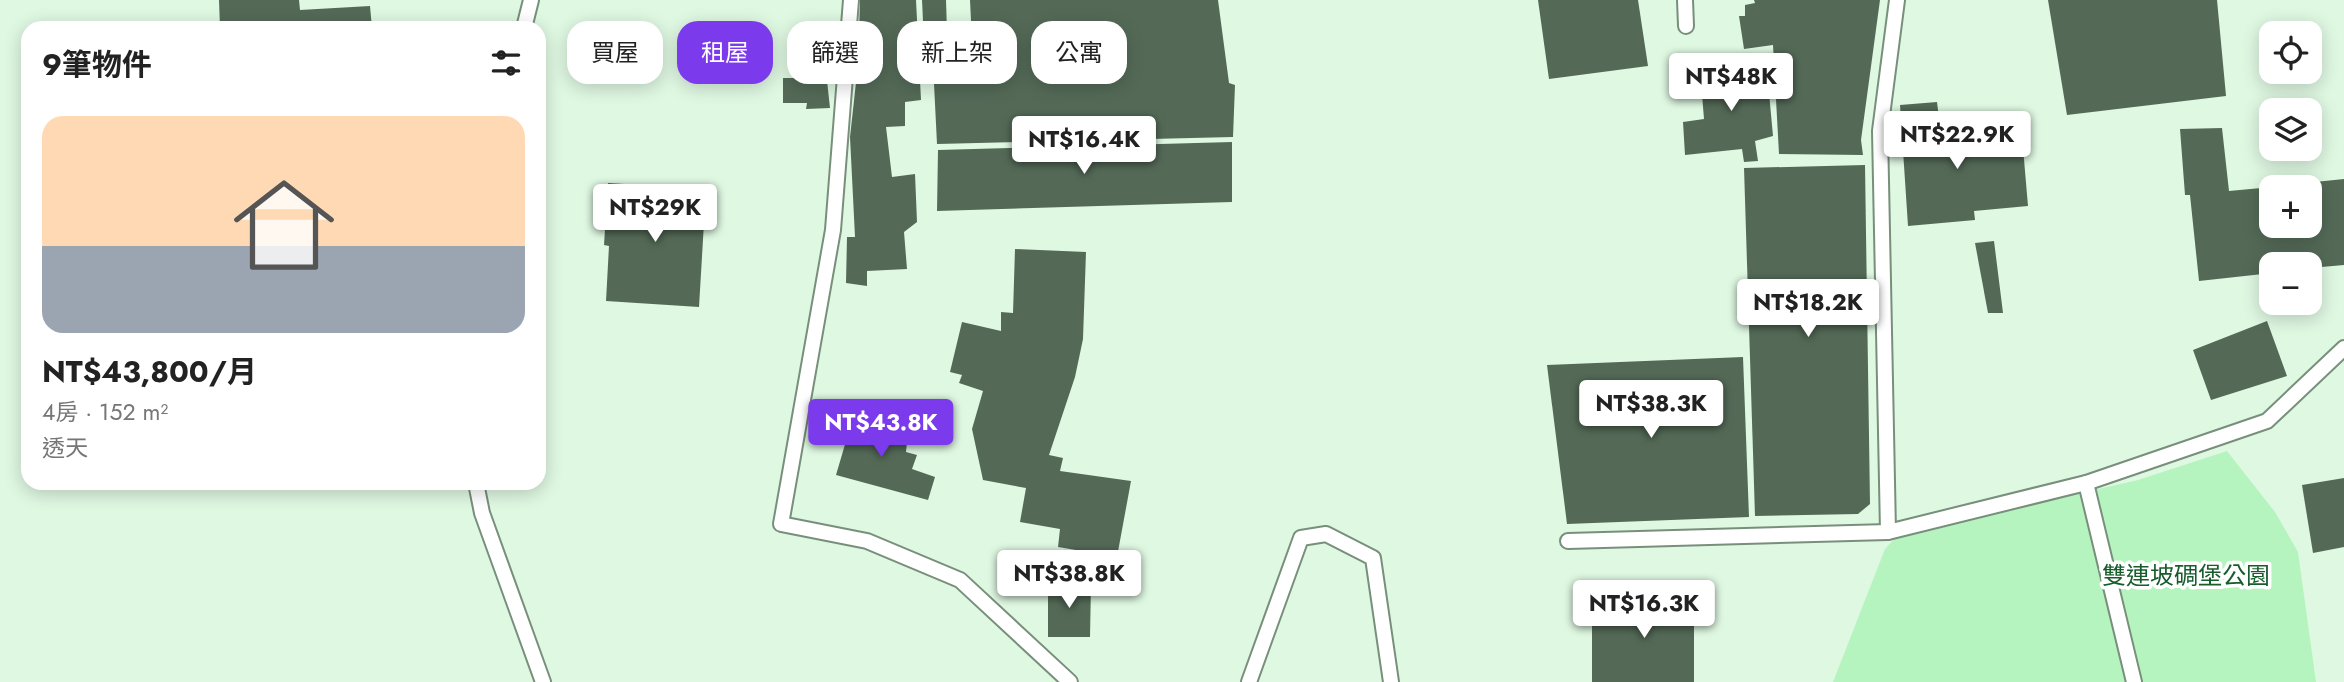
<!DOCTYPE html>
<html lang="zh-TW">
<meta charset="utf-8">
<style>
body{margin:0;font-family:Jost,"Noto Sans TC",sans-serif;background:#f6f6f6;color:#222;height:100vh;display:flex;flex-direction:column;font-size:26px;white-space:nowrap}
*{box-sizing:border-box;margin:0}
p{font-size:23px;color:#767676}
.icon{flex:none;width:38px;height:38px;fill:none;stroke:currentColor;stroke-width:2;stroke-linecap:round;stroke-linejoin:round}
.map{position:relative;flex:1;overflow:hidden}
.sheet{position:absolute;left:21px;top:21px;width:525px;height:469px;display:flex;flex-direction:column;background:#fff;border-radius:21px;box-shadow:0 4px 18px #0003}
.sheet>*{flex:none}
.top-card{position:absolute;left:567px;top:21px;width:665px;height:63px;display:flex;gap:14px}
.controls{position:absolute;left:2259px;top:21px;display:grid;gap:14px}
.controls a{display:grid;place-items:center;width:63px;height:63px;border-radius:14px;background:#fff;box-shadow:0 4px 18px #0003;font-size:35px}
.price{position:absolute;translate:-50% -60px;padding:0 16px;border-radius:7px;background:#fff;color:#222;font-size:23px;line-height:46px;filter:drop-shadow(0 2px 4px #0008)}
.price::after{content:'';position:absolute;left:50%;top:42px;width:21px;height:16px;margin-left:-10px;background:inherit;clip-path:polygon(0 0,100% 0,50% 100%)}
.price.on{background:#7c3aed;color:#fff}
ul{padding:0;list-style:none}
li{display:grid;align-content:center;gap:14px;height:371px;padding:0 21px}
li+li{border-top:2px solid #e0e0e0}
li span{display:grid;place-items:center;height:217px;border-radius:21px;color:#555}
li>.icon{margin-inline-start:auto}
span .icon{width:126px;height:126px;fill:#fffc;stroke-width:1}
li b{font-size:30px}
h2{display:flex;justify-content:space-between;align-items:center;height:84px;padding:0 21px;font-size:30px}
.pill{padding:0 24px;border-radius:21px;background:#fff;box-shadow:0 4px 18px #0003;font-size:24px;line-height:63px}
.pill.on{background:#7c3aed;color:#fff}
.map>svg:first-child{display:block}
.green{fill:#b5f4bf}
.building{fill:#546a57}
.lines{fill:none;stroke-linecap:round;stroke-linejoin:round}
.lane-casing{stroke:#788f7b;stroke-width:18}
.lane{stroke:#fff;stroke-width:14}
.labels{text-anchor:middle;stroke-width:7;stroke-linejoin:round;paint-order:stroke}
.park-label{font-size:24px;fill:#175d2c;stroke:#fff}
</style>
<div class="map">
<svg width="2344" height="682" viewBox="0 0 2344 682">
<rect width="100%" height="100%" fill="#dff8e2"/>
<path class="green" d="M2227,451L2275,512L2298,552L2316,682H1833L1885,549L1899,534L2138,480Z"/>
<g class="building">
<path d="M219,0H299L300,10L370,6L372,28H220Z"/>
<path d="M860,0H916L921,100L905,102V126L886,127L892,177L915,174L917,222L904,232L907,269L867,271V286L846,283L847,237H855L850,137L859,55H867L866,33L859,32Z"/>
<path d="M922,0H946L948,64L973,62L970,0H1218L1229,83L1235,85L1233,137L937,144L933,64L925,63Z"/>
<path d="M1538,0H1638L1648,66L1549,79Z"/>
<path d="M1754,0H1880L1861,140L1863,155L1779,154L1773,45L1744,49L1739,16H1745V5L1755,3Z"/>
<path d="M2048,0H2217L2226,96L2067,115Z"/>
<path d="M810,62H825L830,108L806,109L807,103H783V78H803L809,73Z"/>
<path d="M1757,64L1760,82H1768L1773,136L1755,141L1758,161L1744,162L1742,149L1685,155L1683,122L1704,119L1700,70Z"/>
<path d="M1937,102L1942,142L2022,136L2028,206L1974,211L1975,220L1908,226L1900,105Z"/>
<path d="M2222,128L2229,191L2272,187V226H2310V187H2286L2285,185L2344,179V265L2310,268V264H2272V273L2199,281L2190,195H2185L2180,129Z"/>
<path d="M1232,142V202L937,211L938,150Z"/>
<path d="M1865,165L1870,504L1858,514L1755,516L1744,168Z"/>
<path d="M608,183L706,189L699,307L606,301L609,246L604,245Z"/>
<path d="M1994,241L2003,313H1988L1975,243Z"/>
<path d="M1015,249L1086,252L1083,339L1075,377L1049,455L1063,458L1060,471L1131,481L1117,557L1058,547L1060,529L1020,522L1026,488L983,480L972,429L983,391L959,383L962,375L950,372L962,322L1001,331V312L1013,313Z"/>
<path d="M2267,321L2287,376L2211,400L2193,350Z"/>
<path d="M1743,357L1749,517L1567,524L1547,365Z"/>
<path d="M856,407L881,414L875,436L907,442L906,452L917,455L912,469L935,477L928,500L836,475Z"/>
<path d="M2344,478V547L2313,553L2302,485Z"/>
<path d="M1048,582L1091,583L1090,637H1048Z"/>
<path d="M1694,594V682H1592V601L1639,603V611L1644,610L1647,596Z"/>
</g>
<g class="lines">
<g class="lane-casing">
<g id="lane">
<path d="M851,0L833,230L781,524L867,541L960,580L1070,682"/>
<path d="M1685,0L1686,26"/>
<path d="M524,28L531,0"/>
<path d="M476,483L482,513L543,682"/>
<path d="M2086,483L2134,682"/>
<path d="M1888,532L1880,131L1897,0"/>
<path d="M1568,541L1888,532L2086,483L2267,421L2344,348"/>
<path d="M1249,682L1301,538L1326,534L1373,558L1391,682"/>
</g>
</g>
<use href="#lane" class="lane"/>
</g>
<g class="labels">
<g class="park-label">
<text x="2186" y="584">雙連坡碉堡公園</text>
</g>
</g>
</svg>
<div class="controls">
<a><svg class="icon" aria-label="locate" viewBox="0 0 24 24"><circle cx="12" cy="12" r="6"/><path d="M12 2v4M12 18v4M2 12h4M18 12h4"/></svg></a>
<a><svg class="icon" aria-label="layers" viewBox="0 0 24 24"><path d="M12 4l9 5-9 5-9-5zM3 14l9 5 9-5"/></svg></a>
<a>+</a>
<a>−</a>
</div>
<b class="price" style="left:1731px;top:113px">NT$48K</b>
<b class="price" style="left:1957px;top:171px">NT$22.9K</b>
<b class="price" style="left:1084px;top:176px">NT$16.4K</b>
<b class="price" style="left:655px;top:244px">NT$29K</b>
<b class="price" style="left:1808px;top:339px">NT$18.2K</b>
<b class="price" style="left:1651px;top:440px">NT$38.3K</b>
<b class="price on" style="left:881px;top:459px">NT$43.8K</b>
<b class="price" style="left:1069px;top:610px">NT$38.8K</b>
<b class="price" style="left:1644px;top:640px">NT$16.3K</b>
<div class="top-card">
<a class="pill">買屋</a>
<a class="pill on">租屋</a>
<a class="pill">篩選</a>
<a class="pill">新上架</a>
<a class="pill">公寓</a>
</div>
<section class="sheet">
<h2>9筆物件<svg class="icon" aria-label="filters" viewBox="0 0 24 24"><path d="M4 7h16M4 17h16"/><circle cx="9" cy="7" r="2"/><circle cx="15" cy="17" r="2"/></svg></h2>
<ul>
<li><span style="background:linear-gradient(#ffd9b3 60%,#9aa5b1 0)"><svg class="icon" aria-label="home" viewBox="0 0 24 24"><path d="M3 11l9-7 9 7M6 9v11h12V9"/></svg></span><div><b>NT$43,800/月</b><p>4房 · 152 m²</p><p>透天</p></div></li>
</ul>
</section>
</div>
